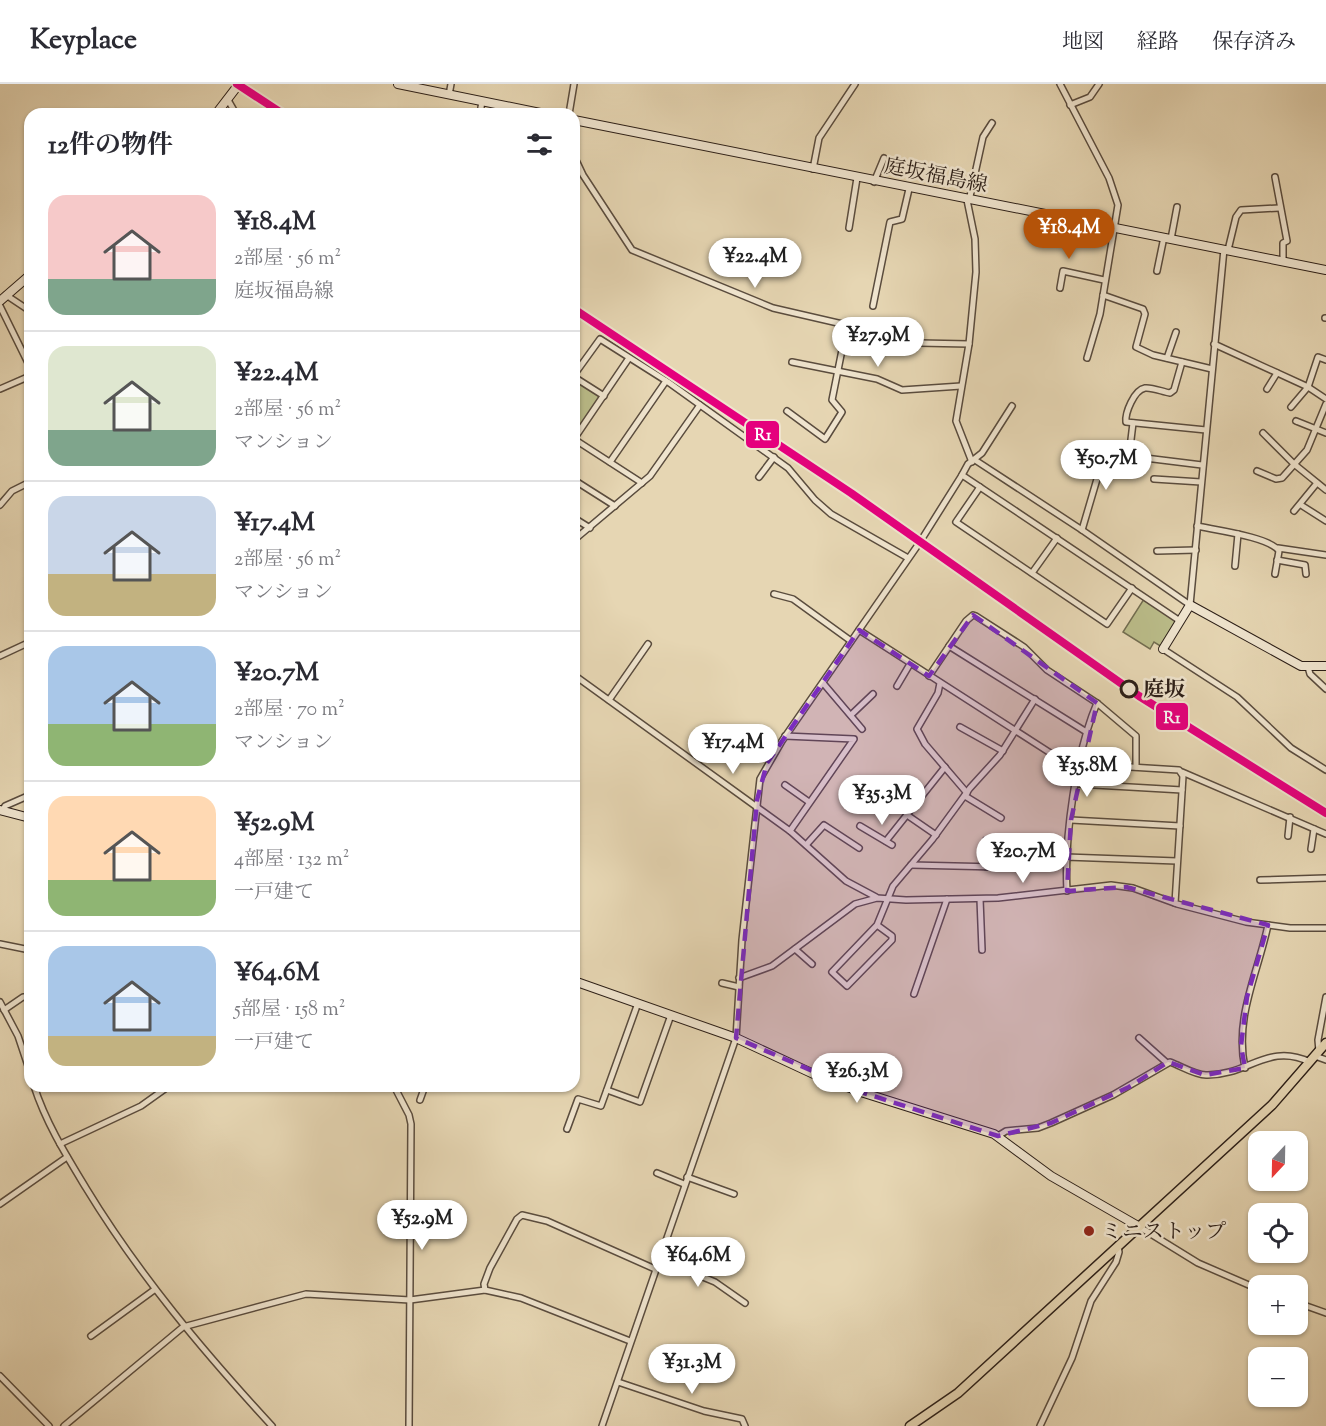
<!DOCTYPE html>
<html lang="ja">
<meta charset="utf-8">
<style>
body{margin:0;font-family:"Sorts Mill Goudy","Noto Serif JP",serif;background:#f7f7f7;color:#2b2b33;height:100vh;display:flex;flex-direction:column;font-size:22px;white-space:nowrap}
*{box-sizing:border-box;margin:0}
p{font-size:20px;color:#7c7c81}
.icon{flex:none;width:33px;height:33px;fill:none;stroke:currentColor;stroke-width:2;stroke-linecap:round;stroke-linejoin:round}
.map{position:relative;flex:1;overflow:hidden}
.side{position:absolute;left:24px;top:24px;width:556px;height:984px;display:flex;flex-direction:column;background:#fff;border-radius:18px;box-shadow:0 2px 4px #0004}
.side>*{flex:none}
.needle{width:39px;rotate:202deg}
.tools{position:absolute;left:1248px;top:1047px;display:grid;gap:12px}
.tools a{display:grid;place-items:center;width:60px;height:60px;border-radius:12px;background:#fff;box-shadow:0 2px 4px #0004;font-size:30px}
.price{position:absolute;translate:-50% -51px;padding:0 14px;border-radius:21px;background:#fff;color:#222;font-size:20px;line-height:39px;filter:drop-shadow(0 2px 3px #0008)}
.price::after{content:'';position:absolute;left:50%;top:36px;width:18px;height:14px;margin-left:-9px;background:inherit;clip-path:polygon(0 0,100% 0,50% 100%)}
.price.selected{background:#b45309;color:#fff}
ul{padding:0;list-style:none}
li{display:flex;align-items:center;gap:18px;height:150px;padding:0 24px}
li+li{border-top:2px solid #e1e1e2}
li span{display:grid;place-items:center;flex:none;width:168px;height:120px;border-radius:18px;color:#555}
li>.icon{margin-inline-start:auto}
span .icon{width:72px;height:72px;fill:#fffc;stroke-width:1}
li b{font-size:26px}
h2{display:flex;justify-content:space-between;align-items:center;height:72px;padding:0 24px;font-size:26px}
header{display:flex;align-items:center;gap:36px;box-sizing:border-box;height:84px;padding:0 30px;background:#fff;border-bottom:2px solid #e1e1e2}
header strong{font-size:28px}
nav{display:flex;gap:33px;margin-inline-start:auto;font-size:21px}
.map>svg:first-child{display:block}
.green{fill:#babc89;stroke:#726d50;stroke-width:1.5}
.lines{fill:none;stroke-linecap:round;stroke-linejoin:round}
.street-casing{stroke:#5a4c3e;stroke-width:8}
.secondary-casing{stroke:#2b1e17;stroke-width:10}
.primary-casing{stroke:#2b1e17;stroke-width:11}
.street{stroke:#efe4ce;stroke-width:5}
.secondary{stroke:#efe4ce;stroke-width:8}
.primary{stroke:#e6d6b3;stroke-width:8}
.rail-1-casing{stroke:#efe4ce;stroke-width:12}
.rail-1{stroke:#e5007d;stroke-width:8}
.marked{fill:#7b2cbf;fill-opacity:0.2;stroke:#7b2cbf;stroke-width:4.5;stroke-dasharray:12 8;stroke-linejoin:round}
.stop-dot{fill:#efe4ce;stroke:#2b1e17;stroke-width:3}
.poi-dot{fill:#8f2418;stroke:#efe4ce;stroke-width:2}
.labels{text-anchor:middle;stroke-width:5;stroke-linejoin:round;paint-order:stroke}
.street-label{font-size:21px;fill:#2b1e17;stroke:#efe4ce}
.stop-label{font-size:21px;font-weight:bold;fill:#2b1e17;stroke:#efe4ce;text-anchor:start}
.poi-label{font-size:21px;fill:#2b1e17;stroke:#efe4ce;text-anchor:start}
.line-badge{stroke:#efe4ce;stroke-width:2}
.badge-label{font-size:16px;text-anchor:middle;font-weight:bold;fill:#fff}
</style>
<header>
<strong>Keyplace</strong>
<nav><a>地図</a><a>経路</a><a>保存済み</a></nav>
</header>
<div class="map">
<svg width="1326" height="1342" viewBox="0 0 1326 1342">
<rect width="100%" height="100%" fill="#e6d6b3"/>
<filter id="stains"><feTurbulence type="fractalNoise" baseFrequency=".00333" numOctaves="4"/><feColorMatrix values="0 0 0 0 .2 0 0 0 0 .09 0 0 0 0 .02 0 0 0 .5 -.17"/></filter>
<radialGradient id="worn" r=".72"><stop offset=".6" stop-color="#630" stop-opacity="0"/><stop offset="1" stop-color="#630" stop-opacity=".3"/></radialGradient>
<g class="green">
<path d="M575,295L601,312L575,352Z"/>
<path d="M1144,515L1177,538L1162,563L1154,558L1150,565L1123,548Z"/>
</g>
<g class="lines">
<g class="street-casing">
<g id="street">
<path d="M1060,0L1109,94L1118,121L1100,230L1087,274"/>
<path d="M449,11L451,0"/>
<path d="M228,16L236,30"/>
<path d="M1070,21L1090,13L1099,0"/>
<path d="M480,30L482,17"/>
<path d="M569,30L574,0"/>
<path d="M574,72L583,91L632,166L773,224L864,245"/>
<path d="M813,85L819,54L855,0"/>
<path d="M1275,93L1287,157L1283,159V177"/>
<path d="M874,98L884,74"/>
<path d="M967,116L975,155L976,188L969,260L956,337L972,378"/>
<path d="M969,117L983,53L992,39"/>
<path d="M849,144L857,94"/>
<path d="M1171,155L1177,123"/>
<path d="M1228,166L1236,133L1241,126L1279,124"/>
<path d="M1157,187L1164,153"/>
<path d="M1060,204L1063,187L1104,196"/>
<path d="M6,211L30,227"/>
<path d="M1103,211L1143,225L1145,230L1136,263L1153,271L1212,285"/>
<path d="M0,222L30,283"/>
<path d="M873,222L890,138L902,135L909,105"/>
<path d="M1325,234H1326"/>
<path d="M919,259L969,260"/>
<path d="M1214,260L1308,303L1326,315"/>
<path d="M629,274L574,355L642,399"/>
<path d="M1167,274L1176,248"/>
<path d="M792,278L877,295L902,306L961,302"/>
<path d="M1182,278L1174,306L1170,309C1163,308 1152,303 1145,304C1134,306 1125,329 1126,338L1206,346"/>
<path d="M574,291L600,255L668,298L788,384L815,416L831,430L908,474"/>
<path d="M574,293L604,312"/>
<path d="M0,305L30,292"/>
<path d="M1267,305L1277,289"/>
<path d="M1291,323L1308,303L1318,273L1326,276"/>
<path d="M787,327L825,355L842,328L832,316L847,241"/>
<path d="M1296,337L1326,349"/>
<path d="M1133,339L1129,372L1202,381"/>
<path d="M1263,349L1294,380L1326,406"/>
<path d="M975,376L1082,446L1190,521"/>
<path d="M610,378L666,297"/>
<path d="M1257,387L1276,395L1282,394L1307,366L1326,320"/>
<path d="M962,391L968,380L982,369L1012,322"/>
<path d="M759,393L774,373"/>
<path d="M1154,395L1201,398"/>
<path d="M574,396L615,422"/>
<path d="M980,403L956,438L1107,540L1132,504"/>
<path d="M0,421L12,407L30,398"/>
<path d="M1301,421L1326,437"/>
<path d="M1294,427L1317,399"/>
<path d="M574,434L590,444"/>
<path d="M1197,442C1215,446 1270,453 1279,467L1275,490"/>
<path d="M1082,446L1107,361"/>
<path d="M574,456L650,392L700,321"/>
<path d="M1278,464L1326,471"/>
<path d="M1157,467L1196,466"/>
<path d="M1277,476L1305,481L1306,490"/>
<path d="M1235,482L1238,450"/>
<path d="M1032,489L1057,454"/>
<path d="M774,510L793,515L851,557"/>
<path d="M1190,521L1224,165"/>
<path d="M859,546L1066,679L1179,686L1183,692L1175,819"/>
<path d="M949,562L1088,649"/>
<path d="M1163,565L1237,613L1291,664L1326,686"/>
<path d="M0,572L30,558"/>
<path d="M1308,583L1310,590L1326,605"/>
<path d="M574,591L790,747L846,797L876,813"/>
<path d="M929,592L966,537L973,531L976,532L1024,563L1047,586L1097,619L1136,652V683"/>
<path d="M823,599L862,645"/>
<path d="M940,599L938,609L917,645L925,660L967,709"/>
<path d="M897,602L910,580"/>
<path d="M609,616L648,560"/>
<path d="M851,631L873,610"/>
<path d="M960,643L1003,667"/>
<path d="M785,652L854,655L790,747"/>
<path d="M1182,688L1326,750"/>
<path d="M1077,700L1182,706"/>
<path d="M785,701L809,718"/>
<path d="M965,712L1001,734"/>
<path d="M2,727L5,722L30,711"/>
<path d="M907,731L936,751"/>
<path d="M1071,736L1180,742"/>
<path d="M860,742L892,761"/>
<path d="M1288,752L1290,733"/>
<path d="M886,757L945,683"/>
<path d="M806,761L824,741L859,764"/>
<path d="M1311,765L1314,745"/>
<path d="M911,781L997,783L1066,773L1177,777"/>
<path d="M987,783L986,756L1001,755"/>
<path d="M1260,796L1326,794"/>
<path d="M1067,807C1064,754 1076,668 1097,619"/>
<path d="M980,815L982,866"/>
<path d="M877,841L892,852V856L847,902L832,888L877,841L893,802L932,756L970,704L1000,671L1035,615"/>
<path d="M0,860L30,866"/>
<path d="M795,865L812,880"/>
<path d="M739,894L772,882L855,820L877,814L906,816L998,814L1111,801L1133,804L1177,820L1246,838L1290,844H1326"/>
<path d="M722,899L739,903"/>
<path d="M914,910L947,815"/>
<path d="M0,918L18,952L30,988"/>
<path d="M4,926L23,913H30"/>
<path d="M1139,954L1167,979"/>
<path d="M1319,967L1318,956L1326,913"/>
<path d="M1315,972L1326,976"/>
<path d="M1245,984C1234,934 1258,889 1268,841"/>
<path d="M34,1002C46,1039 66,1071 86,1104C139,1191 203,1267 272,1342"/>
<path d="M394,1002L409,1031L411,1040L409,1342"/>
<path d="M607,1006L640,1018L671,931"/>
<path d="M420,1016L425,1002"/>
<path d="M567,1045L578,1015L601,1022L638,919"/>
<path d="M998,1052L1006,1047L1038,1044L1051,1039L1113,1011L1170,978C1181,982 1195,991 1206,991C1248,992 1268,958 1310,978"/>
<path d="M60,1060L141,1022L169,1002"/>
<path d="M657,1089L684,1100"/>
<path d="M687,1093L734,1110"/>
<path d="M0,1120L67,1073"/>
<path d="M1138,1142L1198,1179L1258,1205"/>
<path d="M659,1175L715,1198L745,1219"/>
<path d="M1298,1219L1326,1229"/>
<path d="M91,1252L154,1206"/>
<path d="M630,1257L521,1214L485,1206L484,1200L490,1184L517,1135L522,1131L547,1137L655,1185"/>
<path d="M0,1292L49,1342"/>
<path d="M618,1298L704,1327L742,1335L745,1342"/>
<path d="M64,1342L183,1243L306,1210L410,1216L485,1206"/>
<path d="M602,1342L736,954L742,856L760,695L782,657L920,458L962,391L1180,537"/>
<path d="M1040,1342L1072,1274L1091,1217L1116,1178L1119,1168L1118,1161"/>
</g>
</g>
<g class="secondary-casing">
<g id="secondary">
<path d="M398,0L545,30"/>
<path d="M216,30L239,0"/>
<path d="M574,36L1326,186"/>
<path d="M0,217L30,191"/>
<path d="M1163,565L1190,521L1301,582H1326"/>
<path d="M0,726L30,734"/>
<path d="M574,897L736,954L820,993L864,1009L994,1050L1051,1092L1138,1142"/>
</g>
</g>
<g class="primary-casing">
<path id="primary" d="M910,1342L958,1309L1272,1021L1326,959"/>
</g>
<use href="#street" class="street"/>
<use href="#secondary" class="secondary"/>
<use href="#primary" class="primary"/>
<g class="rail-1-casing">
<g id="rail-1">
<path d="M237,0L283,30"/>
<path d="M574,225L851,409L1139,612L1326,729"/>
</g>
</g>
<use href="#rail-1" class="rail-1"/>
</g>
<path class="marked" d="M973,531L1097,619L1071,736L1067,807L1126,803L1268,841L1247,913L1241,962L1245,984L1205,991L1168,978L1129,1003L1051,1039L998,1052L864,1009L736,954L757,716L767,679L859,546L929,592Z"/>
<circle class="stop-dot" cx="1129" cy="605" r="8"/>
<circle class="poi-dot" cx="1089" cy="1147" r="6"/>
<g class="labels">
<g class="street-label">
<text transform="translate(936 91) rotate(11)" y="7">庭坂福島線</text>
</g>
<g class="stop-label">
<text x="1143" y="612">庭坂</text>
</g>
<g class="poi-label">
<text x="1101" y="1154">ミニストップ</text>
</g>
</g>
<g class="line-badge">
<rect x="745" y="336" width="35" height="29" rx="6" fill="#e5007d"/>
<rect x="1155" y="618" width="34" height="29" rx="6" fill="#e5007d"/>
</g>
<g class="badge-label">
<text x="763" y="356">R1</text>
<text x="1172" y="639">R1</text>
</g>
<rect width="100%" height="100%" filter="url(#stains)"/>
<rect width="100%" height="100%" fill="url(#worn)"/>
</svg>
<div class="tools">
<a><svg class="needle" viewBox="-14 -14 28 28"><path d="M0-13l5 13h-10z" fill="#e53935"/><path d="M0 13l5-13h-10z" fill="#7c7c81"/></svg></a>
<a><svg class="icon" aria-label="locate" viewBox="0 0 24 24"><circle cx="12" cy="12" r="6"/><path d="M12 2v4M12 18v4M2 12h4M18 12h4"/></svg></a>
<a>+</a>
<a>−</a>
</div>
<b class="price selected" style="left:1069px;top:176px">¥18.4M</b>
<b class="price" style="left:755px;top:205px">¥22.4M</b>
<b class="price" style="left:878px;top:284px">¥27.9M</b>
<b class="price" style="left:1106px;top:407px">¥50.7M</b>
<b class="price" style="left:733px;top:691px">¥17.4M</b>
<b class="price" style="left:1087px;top:714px">¥35.8M</b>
<b class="price" style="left:882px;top:742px">¥35.3M</b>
<b class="price" style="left:1023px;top:800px">¥20.7M</b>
<b class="price" style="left:857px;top:1020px">¥26.3M</b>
<b class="price" style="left:422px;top:1167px">¥52.9M</b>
<b class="price" style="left:698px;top:1204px">¥64.6M</b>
<b class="price" style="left:692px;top:1311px">¥31.3M</b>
<section class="side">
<h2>12件の物件<svg class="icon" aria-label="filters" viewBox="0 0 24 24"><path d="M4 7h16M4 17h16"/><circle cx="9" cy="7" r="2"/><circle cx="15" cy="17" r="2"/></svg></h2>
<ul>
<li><span style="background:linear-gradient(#f6c9c9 70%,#7fa58c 0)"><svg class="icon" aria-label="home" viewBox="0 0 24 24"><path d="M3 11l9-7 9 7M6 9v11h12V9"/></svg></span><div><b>¥18.4M</b><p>2部屋 · 56 m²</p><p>庭坂福島線</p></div></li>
<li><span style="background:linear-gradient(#dfe7d0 70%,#7fa58c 0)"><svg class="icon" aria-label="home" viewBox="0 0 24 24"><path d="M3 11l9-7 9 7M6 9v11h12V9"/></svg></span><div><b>¥22.4M</b><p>2部屋 · 56 m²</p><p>マンション</p></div></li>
<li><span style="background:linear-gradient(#c9d6e8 65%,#c2b280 0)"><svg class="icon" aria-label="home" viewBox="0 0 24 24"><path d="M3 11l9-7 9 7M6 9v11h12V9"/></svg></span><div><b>¥17.4M</b><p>2部屋 · 56 m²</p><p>マンション</p></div></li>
<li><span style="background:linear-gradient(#a9c7e8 65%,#8fb573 0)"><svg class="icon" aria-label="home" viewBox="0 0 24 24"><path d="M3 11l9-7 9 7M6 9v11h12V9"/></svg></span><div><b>¥20.7M</b><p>2部屋 · 70 m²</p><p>マンション</p></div></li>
<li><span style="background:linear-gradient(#ffd9b3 70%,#8fb573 0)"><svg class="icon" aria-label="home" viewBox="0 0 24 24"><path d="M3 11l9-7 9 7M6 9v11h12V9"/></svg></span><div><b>¥52.9M</b><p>4部屋 · 132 m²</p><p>一戸建て</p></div></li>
<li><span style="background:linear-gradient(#a9c7e8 75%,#c2b280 0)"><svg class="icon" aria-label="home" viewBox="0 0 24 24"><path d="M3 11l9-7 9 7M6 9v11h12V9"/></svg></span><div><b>¥64.6M</b><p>5部屋 · 158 m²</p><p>一戸建て</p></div></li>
</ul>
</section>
</div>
